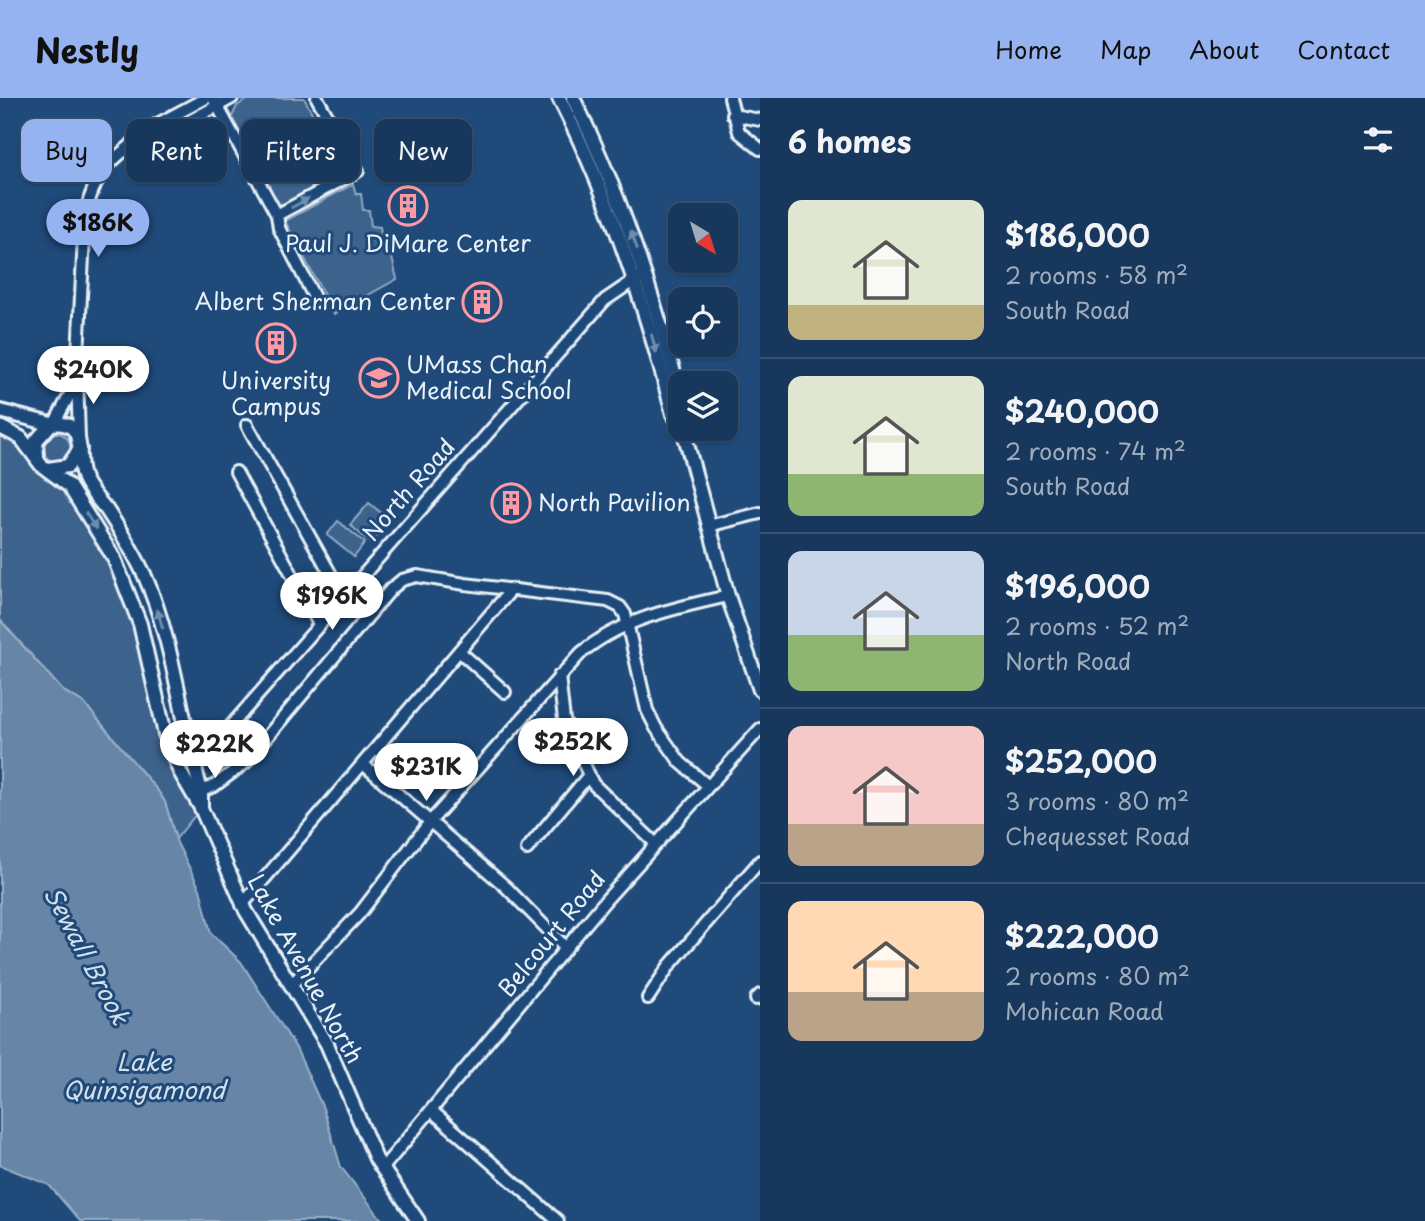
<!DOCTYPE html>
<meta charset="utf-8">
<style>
body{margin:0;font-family:"Playpen Sans",sans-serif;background:#244365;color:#f1f3f6;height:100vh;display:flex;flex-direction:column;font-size:26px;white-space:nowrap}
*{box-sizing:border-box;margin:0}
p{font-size:23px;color:#9eacbb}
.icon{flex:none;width:38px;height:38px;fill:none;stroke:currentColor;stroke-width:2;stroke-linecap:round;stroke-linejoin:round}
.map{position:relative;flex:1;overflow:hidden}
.side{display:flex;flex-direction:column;background:#17385c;width:665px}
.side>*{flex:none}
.hud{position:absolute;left:21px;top:21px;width:634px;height:63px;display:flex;gap:14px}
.needle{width:46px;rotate:142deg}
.controls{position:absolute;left:668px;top:105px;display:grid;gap:14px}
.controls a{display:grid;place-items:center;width:70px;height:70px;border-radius:14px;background:#17385c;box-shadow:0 2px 5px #0004,0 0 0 2px #365272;font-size:35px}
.price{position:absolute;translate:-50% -60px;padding:0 16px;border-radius:24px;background:#fff;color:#222;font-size:23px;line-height:46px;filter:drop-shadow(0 2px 4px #0008)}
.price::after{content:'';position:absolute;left:50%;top:42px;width:21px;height:16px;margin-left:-10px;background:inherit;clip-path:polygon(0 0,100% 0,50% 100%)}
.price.active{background:#95b2f1;color:#111}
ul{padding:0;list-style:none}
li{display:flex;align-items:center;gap:21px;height:175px;padding:0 28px}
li+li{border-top:2px solid #365272}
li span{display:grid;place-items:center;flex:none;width:196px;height:140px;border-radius:14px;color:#555}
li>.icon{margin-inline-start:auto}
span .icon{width:84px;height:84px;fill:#fffc;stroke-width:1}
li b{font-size:30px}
h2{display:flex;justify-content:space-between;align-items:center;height:84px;padding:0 28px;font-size:30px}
.tag{padding:0 24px;border-radius:14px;background:#17385c;box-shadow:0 2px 5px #0004,0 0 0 2px #365272;font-size:24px;line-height:63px}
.tag.active{background:#95b2f1;color:#111}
header{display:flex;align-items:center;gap:42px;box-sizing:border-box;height:98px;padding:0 35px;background:#95b2f1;color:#111}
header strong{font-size:33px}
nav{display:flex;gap:38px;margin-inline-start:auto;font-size:24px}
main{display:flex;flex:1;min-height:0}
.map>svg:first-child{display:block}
.green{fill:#3c628c;stroke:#92aac2;stroke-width:2}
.water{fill:#6685a7;stroke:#9ab0c7;stroke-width:2}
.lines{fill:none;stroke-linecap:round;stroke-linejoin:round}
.minor-casing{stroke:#e8f1f8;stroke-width:16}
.major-casing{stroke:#e8f1f8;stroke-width:18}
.minor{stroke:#1f4a7a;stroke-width:10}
.major{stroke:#1f4a7a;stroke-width:12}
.oneway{fill:#6f8dac}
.labels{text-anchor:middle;stroke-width:6;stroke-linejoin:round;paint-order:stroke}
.poi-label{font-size:23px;fill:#e8f1f8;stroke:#1f4a7a}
.street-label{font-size:23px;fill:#e8f1f8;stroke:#1f4a7a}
.water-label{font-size:24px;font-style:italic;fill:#d4e1ec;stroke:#1f4a7a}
</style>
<header>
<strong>Nestly</strong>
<nav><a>Home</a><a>Map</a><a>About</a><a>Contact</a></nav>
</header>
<main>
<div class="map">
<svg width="760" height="1123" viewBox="0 0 760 1123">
<rect width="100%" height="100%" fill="#1f4a7a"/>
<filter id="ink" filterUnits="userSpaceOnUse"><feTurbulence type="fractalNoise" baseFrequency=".0143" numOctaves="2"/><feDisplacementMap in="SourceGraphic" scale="14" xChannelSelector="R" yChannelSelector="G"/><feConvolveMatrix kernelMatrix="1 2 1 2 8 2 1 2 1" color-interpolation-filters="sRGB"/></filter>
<g filter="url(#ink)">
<g class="green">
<path d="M250,0H304L339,65L340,74L283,106H276L230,23L237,8Z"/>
<path d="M353,86L356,96H361L363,112H369L371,128L380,129L383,146L389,147L397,181L334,216L285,123Z"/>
<path d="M0,329L59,379L114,460L157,604L201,710L176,741L165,704L158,693L83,604L63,593L0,522Z"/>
<circle cx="56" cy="349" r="14"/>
<path d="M369,405L390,422L371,445L350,427Z"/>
<path d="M338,423L365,445L354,459L327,437Z"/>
</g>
<path class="water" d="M0,522L63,593L83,604L158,693L165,704L177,745L200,791L211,835L241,864L296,950L323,1010L341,1069L383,1123H80L49,1087L0,1067Z"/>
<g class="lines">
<g class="minor-casing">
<g id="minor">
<path d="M213,0L277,117L279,130L316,203"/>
<path d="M730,0L739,34L760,51"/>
<path d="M733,17L760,22"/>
<path d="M133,46L141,49L232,0"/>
<path d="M277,117L358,73L317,0"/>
<path d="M54,326L75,287"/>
<path d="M247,327L343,498"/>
<path d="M79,340L77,277L85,119C90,93 99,74 119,57C127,50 133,48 137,37L206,0"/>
<path d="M236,374L319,526"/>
<path d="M708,428L760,415"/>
<path d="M459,553L505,594"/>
<path d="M559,578L564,622L593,686L656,746"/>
<path d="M184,622L199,636H221"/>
<path d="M176,665L198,656L228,631L605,202L639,179"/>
<path d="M363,666L506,789L566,850"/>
<path d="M194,696L214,688L245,665L391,491L402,482L417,478L465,486L608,503L620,509L625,516L647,612L656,630L680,664L707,687"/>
<path d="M527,751L589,677"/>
<path d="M242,807L511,492"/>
<path d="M293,885L360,815L429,725L581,555C623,520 676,510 728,498"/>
<path d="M648,900L669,868L760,763"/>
<path d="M756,901L760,897"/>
<path d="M432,1013L558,1123"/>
<path d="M382,1071L605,803L760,631"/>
</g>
</g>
<g class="major-casing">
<g id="major">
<path d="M559,0C610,100 645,207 673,316L681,326"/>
<path d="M573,0C621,96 654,197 681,301"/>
<path d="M0,313L51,326"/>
<path d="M0,329L21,340L41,367L69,388L114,460L140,526L165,636L180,674L201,710L246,813L327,946L376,1061L418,1123"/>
<path d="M683,331L728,498L760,592"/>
<path d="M37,359L36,343L51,326C91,321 74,361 84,381C89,392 98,402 106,411C120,432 133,453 144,476C174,544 181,622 201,693V710"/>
<path d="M48,371L68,368L80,351"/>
</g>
</g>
<use href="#minor" class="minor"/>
<use href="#major" class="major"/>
</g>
<defs><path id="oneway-solid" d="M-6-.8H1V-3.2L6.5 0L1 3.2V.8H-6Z" transform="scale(1.75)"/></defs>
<g class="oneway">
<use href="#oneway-solid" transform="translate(300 105) rotate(-29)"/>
<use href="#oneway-solid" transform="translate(634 142) rotate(-110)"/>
<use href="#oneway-solid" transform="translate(654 246) rotate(75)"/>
<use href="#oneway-solid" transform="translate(91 423) rotate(56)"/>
<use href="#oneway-solid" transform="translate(160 521) rotate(-106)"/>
</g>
</g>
<defs>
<g id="building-ring" transform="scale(2.0125)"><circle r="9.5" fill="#1f4a7a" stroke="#ff9aa2" stroke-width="1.5"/><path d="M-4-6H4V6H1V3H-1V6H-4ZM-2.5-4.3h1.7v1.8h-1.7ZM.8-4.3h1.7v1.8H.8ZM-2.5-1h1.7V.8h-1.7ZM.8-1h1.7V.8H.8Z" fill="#ff9aa2"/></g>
<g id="university-ring" transform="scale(2.0125)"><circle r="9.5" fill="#1f4a7a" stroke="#ff9aa2" stroke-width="1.5"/><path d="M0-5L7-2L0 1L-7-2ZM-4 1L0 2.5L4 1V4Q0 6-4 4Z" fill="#ff9aa2"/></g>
</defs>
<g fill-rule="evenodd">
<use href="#building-ring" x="408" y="108"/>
<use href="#building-ring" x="482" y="204"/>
<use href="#building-ring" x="276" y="245"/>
<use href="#university-ring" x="379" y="280"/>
<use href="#building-ring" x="511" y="405"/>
</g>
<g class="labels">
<g class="poi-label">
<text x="408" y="154">Paul J. DiMare Center</text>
<text x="455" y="212" text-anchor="end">Albert Sherman Center</text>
<text x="406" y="275" text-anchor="start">UMass Chan<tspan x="406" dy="26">Medical School</tspan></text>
<text x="276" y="291">University<tspan x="276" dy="26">Campus</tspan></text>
<text x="538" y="413" text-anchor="start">North Pavilion</text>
</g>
<g class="street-label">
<text transform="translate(409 392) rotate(-49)" y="8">North Road</text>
<text transform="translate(552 836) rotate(-51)" y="8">Belcourt Road</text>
<text transform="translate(305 871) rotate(61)" y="8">Lake Avenue North</text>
</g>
<g class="water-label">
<text transform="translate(86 858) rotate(62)" y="8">Sewall Brook</text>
<text x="144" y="973">Lake<tspan x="144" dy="28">Quinsigamond</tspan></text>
</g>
</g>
</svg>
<div class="controls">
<a><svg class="needle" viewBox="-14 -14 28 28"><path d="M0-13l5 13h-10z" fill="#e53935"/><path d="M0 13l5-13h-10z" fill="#9eacbb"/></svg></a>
<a><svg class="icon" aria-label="locate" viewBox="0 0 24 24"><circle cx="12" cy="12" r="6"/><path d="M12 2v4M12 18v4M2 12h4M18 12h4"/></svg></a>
<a><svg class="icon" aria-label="layers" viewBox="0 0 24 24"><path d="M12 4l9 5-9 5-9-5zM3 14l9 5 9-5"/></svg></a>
</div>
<b class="price active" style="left:98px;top:161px">$186K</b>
<b class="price" style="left:93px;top:308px">$240K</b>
<b class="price" style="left:332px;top:534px">$196K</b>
<b class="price" style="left:573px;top:680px">$252K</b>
<b class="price" style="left:215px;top:682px">$222K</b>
<b class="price" style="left:426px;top:705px">$231K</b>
<div class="hud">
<a class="tag active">Buy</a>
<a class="tag">Rent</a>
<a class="tag">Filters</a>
<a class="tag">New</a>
</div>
</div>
<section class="side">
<h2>6 homes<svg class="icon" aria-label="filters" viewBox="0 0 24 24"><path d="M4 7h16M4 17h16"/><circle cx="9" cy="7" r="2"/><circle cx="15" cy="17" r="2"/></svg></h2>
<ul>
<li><span style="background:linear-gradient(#dfe7d0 75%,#c2b280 0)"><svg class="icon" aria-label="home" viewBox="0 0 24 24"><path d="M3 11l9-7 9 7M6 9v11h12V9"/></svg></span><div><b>$186,000</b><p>2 rooms · 58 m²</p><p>South Road</p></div></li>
<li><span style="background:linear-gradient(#dfe7d0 70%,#8fb573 0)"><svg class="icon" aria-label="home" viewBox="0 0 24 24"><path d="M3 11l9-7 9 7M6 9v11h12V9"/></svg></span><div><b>$240,000</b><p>2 rooms · 74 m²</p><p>South Road</p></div></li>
<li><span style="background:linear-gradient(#c9d6e8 60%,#8fb573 0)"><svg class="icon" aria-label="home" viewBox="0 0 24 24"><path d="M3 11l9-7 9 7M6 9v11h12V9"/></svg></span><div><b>$196,000</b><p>2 rooms · 52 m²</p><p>North Road</p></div></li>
<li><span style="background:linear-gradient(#f6c9c9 70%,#b9a48a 0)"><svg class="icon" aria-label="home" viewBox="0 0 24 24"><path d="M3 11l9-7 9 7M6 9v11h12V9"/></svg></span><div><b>$252,000</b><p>3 rooms · 80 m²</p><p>Chequesset Road</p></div></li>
<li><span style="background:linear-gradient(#ffd9b3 65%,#b9a48a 0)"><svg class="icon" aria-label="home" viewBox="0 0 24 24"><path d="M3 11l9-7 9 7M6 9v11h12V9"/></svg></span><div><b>$222,000</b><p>2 rooms · 80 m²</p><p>Mohican Road</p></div></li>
</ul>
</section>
</main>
